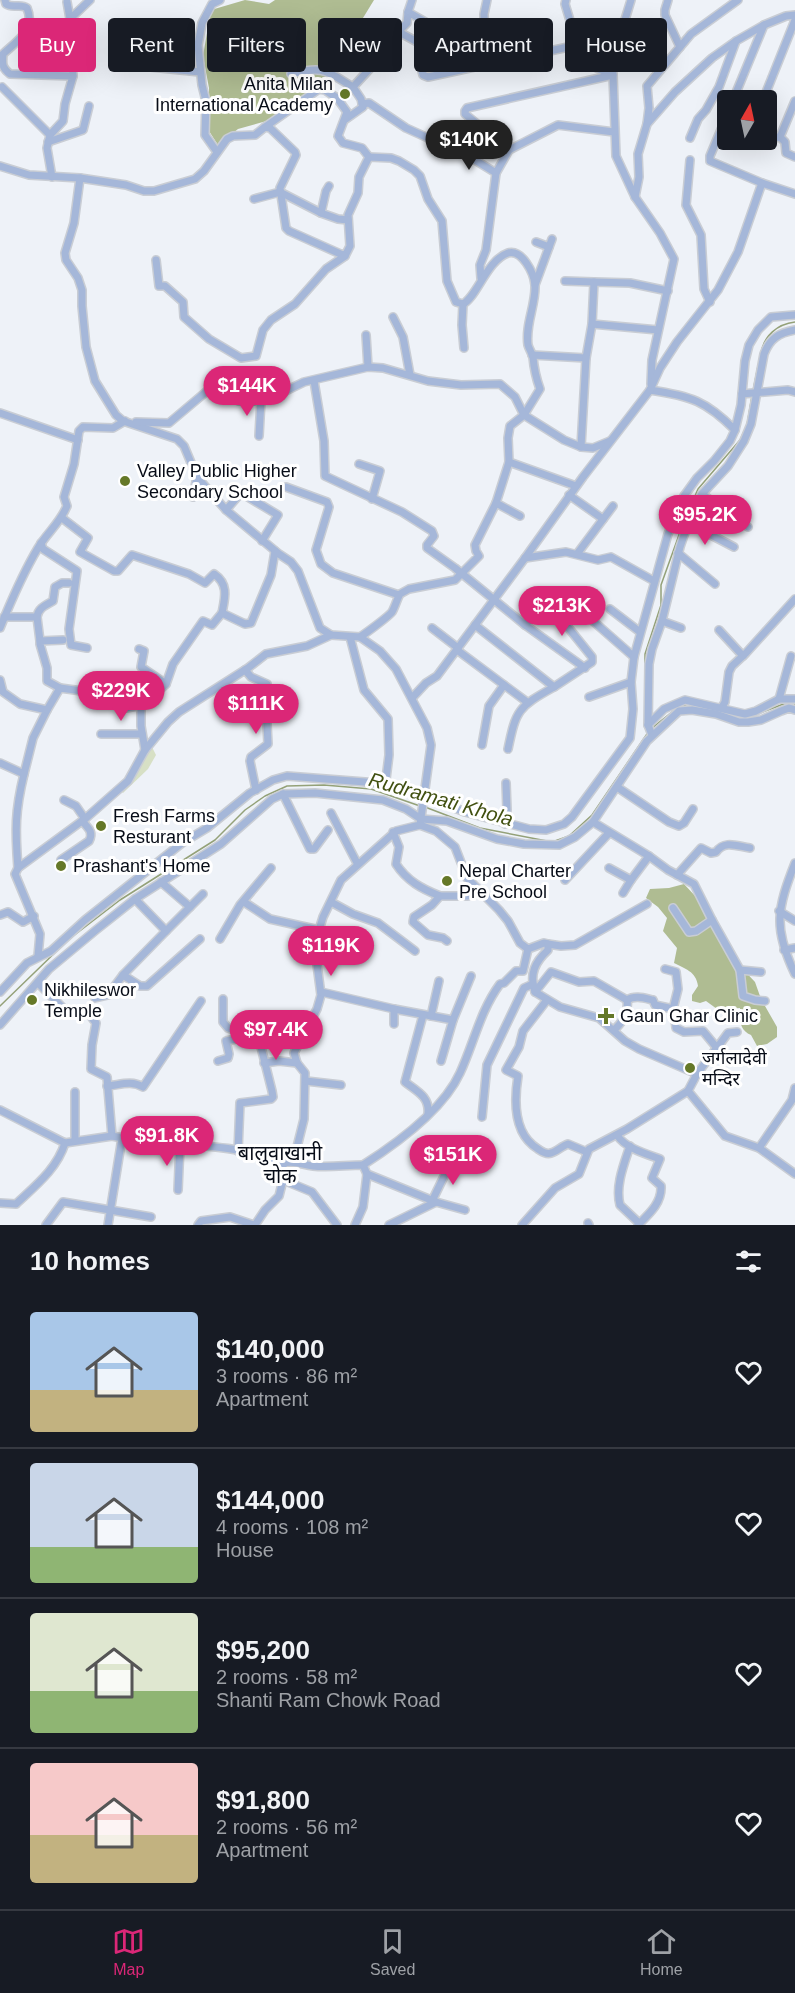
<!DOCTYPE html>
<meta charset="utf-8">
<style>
body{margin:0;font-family:Helvetica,"Noto Sans Devanagari",sans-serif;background:#20242c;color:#f1f3f6;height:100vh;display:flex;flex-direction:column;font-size:22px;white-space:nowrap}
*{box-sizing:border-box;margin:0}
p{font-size:20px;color:#9ea1a6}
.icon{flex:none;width:33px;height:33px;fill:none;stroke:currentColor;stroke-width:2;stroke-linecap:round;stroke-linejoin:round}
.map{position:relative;height:1225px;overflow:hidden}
.details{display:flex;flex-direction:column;background:#171b24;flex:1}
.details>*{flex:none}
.top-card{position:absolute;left:18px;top:18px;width:759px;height:54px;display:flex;gap:12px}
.needle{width:39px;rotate:9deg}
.tools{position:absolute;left:717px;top:90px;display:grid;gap:12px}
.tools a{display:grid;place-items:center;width:60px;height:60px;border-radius:6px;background:#171b24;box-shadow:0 6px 24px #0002;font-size:30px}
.price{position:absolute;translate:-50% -51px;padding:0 14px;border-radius:21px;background:#db2777;color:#fff;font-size:20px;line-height:39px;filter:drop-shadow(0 2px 3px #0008)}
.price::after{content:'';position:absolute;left:50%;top:36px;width:18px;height:14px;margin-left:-9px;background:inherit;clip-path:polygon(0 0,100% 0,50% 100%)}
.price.active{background:#222;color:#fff}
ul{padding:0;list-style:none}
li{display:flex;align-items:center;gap:18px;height:150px;padding:0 30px}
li+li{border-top:2px solid #363941}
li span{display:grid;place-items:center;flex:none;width:168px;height:120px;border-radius:6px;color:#555}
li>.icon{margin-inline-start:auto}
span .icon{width:72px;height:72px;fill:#fffc;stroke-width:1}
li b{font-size:26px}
h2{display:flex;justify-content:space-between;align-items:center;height:72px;padding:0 30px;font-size:26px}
.chip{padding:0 21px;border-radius:6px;background:#171b24;box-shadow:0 6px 24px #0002;font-size:21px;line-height:54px}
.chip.active{background:#db2777;color:#fff}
.menu{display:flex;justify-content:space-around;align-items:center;height:84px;border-top:2px solid #363941;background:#171b24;font-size:16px;color:#9ea1a6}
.menu a{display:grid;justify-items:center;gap:3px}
.menu .active{color:#db2777}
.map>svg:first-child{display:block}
.green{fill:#d7e0c5}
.forest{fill:#afbc92}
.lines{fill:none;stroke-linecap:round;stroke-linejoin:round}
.stream{stroke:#94a178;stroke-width:1.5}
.minor-casing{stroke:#c9cdd4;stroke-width:10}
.minor{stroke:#a5b7d9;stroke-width:7}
.poi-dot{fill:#657828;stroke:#fff;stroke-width:2}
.labels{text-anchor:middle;stroke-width:6;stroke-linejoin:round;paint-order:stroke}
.poi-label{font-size:18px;fill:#070c17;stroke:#fff;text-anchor:start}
.water-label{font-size:20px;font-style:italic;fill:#415010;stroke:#fff}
.neighbourhood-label{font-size:20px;fill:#070c17;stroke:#fff}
</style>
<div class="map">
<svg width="795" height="1225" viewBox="0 0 795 1225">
<rect width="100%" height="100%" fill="#eef2f8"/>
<path class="green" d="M152,747L156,755L148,769L123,793L120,790Z"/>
<g class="forest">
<path d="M245,0L269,4L275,0H374L325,80L277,118L238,129L218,145L209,131V88L203,56L211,10Z"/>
<path d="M684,884L709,911L738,964L755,982L761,999L777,1027V1037L767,1044L757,1046L751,1035C739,1030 740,1020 740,1008L717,1009L706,1001L700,1003L692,1001V995L698,986C696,971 685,969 674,963L677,948L663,931L667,918L658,907L646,898L650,889L669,888Z"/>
</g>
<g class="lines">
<g class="stream">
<path d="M761,353C764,336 777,324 795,322"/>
<path d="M753,391L758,366"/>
<path d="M757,714L789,702L795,704"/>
<path d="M645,718V654L661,605V585L684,521L698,489L740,440L747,425L752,396"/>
<path d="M652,728L677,708L688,704"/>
<path d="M425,807L480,828L547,841"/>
<path d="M552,842L569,836L592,815L649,731"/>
<path d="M0,1006L68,940L120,900L215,840L245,810L265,796L287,786L324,785L371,789L420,806"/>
</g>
<g class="minor-casing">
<g id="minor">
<path d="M5,0L6,4C13,9 20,3 27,8C36,30 17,41 3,54C2,64 2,68 10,74L73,76L65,104L63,121L50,135"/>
<path d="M566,0L565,4L578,47"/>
<path d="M668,0L665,10V15L680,47"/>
<path d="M67,2L70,19C54,38 73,55 73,76"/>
<path d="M408,12L450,36"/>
<path d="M70,19L90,0"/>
<path d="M399,32L430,49L431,52L422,71L423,75L428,77L573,46L584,50L592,66L613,75L616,156L635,197L660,233L674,259L652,360L651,384"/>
<path d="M485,64L484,14L487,0"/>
<path d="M126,67L141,66L200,72"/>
<path d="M291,74C324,65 326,71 353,87"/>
<path d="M2,87L50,135L47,148L52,177"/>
<path d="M733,100L764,25L786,16L795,15"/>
<path d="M763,100L795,20"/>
<path d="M362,104L369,103L406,128L470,157L496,173L486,250L480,265L481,278"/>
<path d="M728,113L710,156V161L762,183L795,194"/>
<path d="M346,119L363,107L361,99L353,87L375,63L385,45L407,23L408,12L412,0"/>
<path d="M647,124L649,108L647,86L691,34L738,0"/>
<path d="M265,127L319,89L325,90L337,98L347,112L338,136L343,143L362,148L369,157"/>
<path d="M780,137L795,101"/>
<path d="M690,138L698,119L706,110L719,87L736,41L764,25"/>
<path d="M756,140L765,144L772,138L780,137L785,142L786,153L795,157"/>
<path d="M48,142L83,130L89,106"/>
<path d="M509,150L465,114V111L467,108L613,75L612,62L631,0"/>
<path d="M217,152L205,135L206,101L202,85L198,45L202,23L212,4L220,0"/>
<path d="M690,160L686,205L701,235L704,289L710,302"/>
<path d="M0,166L29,175L80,178L126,185L144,191H154L195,179L204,171L227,139L233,136L255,135L265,127L270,128L295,152L296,155L280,188L286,228L289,231L345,256L350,246L348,215L358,193L359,177L369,157L391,158L399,161L414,170L420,176L428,199L442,221L447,281L456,302L463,304C477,297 487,260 508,253C522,249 534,273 535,285C536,305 525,324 528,345C529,349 532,353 533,357C534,369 536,378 540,389L524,415L510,426L508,438L509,462L496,503L475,545L476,551L479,556L455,580L409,589L400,594C397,599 395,607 392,612C388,617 366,633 360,637"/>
<path d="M496,173L509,150L558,125L614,132"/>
<path d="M80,178L74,223L65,253L66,260L78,278L82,290V306L86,347L95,381L116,415L123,421L177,439L184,446L197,477L226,510L279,554L291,562L298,571L320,628L331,635L360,637L380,651L396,669L427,728L431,745L420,825L396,831L341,880L323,917L319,930L316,957L321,995L317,1009L294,1053L297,1063L305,1073L304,1119L297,1147L284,1163L281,1171L283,1180L312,1192L337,1225"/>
<path d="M329,186L326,191L321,213L338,219L348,220"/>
<path d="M635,197L639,177L638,154L647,124L675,92L712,58L736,41"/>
<path d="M254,199L280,192L321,213"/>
<path d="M536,242L549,247"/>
<path d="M156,260L159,286H165L183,302L184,317L209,339L241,358L256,356L263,330L271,320L295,304L326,269L345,256"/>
<path d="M565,281L594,282"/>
<path d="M535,285L552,239"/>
<path d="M463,304L462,325L464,348"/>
<path d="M393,317L403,337L410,375"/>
<path d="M592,324L658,330"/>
<path d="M366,335L368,367"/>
<path d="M532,355L586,358"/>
<path d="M314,381L324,441L325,476L402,512L432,531L434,536L427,545V548L455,568L525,625L539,610L546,605"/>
<path d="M650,390C691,396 706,401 735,430"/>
<path d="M742,394L788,390L795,392"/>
<path d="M0,413L78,440"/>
<path d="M136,422L169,423L207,391H213L239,401H255L271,398L304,382L368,367L383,368L428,381L461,385L500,384L515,397L524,415L564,440L581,447L593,448L610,441"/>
<path d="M259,436L261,400"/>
<path d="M581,447L586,358L592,324L594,282L630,283L668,291"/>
<path d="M509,462L576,486"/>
<path d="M359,464L380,471L372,499"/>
<path d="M286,487L327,502L329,507L316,550L321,564L333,573L399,595"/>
<path d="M702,494L748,527"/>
<path d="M569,495L603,519"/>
<path d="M193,497L197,477"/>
<path d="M496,503L520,516"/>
<path d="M226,510L239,495L243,494L278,515L262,541"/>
<path d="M62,518L88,538L80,552L114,571H118L132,555L189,574L205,583L214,574C229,584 225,598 222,613"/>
<path d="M688,523L734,547"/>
<path d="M41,543L43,549L77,571L69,629L71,645L87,648"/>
<path d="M678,553L715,584"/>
<path d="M577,554L613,506"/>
<path d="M525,558L566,552L598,560L611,557L654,581"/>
<path d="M610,609L640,632"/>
<path d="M4,617H37L40,641"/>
<path d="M37,617C38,608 46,605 53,601L55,587L62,583H69"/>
<path d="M593,621L634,657"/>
<path d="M662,621L681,628"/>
<path d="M475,625L554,687C518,707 516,710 508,749"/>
<path d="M525,625L585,668"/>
<path d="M0,628C11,601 23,573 38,548C47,533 60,523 67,506L64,497L74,464L79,431L83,427L113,428L125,421"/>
<path d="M432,628L458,648"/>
<path d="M719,630L743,656"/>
<path d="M350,637L364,690L388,719L389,755L385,787"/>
<path d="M139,649L144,651L141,667L166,684"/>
<path d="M457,650L527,702"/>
<path d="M245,670L251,677L267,684L266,704L268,744L251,757L250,761L256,790"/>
<path d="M0,680L3,692L20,704L47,710L33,738L24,774L0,763"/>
<path d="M554,687L592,662V657L567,626"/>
<path d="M60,688L47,681V668L40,644V641L63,640"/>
<path d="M589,697L631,682"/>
<path d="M412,698L426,683L437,676L525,558L583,477L650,390L660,368L677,342L718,290L738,252L762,183"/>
<path d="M779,699L791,656"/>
<path d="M722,707L725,702L729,672L732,666L746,653L795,599"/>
<path d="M47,710L60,688L82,691L85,695L126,708L144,705"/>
<path d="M648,725L664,709L685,700L745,714L756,711L779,699H795"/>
<path d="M101,734H142"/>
<path d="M652,735L648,725L649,664L652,649L662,621L680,547L692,512L702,494L728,466L744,441L751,424L764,354C770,338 779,333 795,330"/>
<path d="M482,745L489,706L504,685"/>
<path d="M145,750L141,726V708L166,684L173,664L203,621L212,625L222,613L245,624L251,623L271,575L275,551"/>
<path d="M617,787L669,822L679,826L684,823L693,809"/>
<path d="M283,794L310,849H314L328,830"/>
<path d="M64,800L76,806L85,819"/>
<path d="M331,813L357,863"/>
<path d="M593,822L649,856L668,870L694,884L712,920L740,970L743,996L755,1000L765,1001"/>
<path d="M505,824L507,810L506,783"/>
<path d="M420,825L436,831L455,847L467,878L499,910L508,921L520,943L528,949L544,943L548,944V950C535,962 529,974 535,992L560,1007L599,1018L625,1041L639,1049L697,1074L688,1091L627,1129L589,1149L579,1174L555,1188L522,1225"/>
<path d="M393,832L399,847L396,864C407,881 422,889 440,896"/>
<path d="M61,860L89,841C94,832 88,828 82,821"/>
<path d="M795,863C777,909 773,928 795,974"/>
<path d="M18,868C15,830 15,811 24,774"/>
<path d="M609,868L631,880"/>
<path d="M677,875L701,848L711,853L716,852C725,840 736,846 750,848"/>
<path d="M565,880L609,833"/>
<path d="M161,882L190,907"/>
<path d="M623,893L631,880L649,856"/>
<path d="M135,899L166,931L203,894"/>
<path d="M244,902L270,919L319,930"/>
<path d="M331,902L353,914L378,923L415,951"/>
<path d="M673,908L689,932L696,931L712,920"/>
<path d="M779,911L795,921"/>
<path d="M0,915L8,912L23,922L34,916"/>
<path d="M166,931L123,975L140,986H147L200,939"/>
<path d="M220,939L240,905L271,868"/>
<path d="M447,941L443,938L428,935L413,922L414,917L432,905L440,896H467L482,893"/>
<path d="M548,944L561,946L575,945L647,904"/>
<path d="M784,950L795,948"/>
<path d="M38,956L40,934L15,874L18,868L86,818L128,781L145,750L168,722L179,712L248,668L266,654L307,646L331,635"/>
<path d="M665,969L676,972L678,989L673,1009"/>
<path d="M740,970L761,972"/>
<path d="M38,983L63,1008L89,1014L96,1023L92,1045L91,1069L107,1077L112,1136C166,1146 236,1142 284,1163C295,1160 303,1165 313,1166C329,1168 346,1165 363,1165L367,1174L436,1202L465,1210"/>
<path d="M0,992L27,963L51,951L85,920L182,843L207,828L250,793L273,780L287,776L378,783L385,787L414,792L465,812L529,829L546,830L564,824L572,817L630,738L633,709L631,682L634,657L668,534L684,496L697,478L714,461L730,441L735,430L741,405L745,361L749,345L758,330L771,317L795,315"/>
<path d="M321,992L394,1009L453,1020L441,1061"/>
<path d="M535,992L551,972L579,982L594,981L627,1000C635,995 644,998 653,1000L655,1005L673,1009L674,1010L676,1028L684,1032L703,1031L717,1048"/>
<path d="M95,998L108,995L123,975"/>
<path d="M223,999V1022L228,1028L256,1037L260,1043L272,1091L273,1097L271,1099L240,1103L238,1151"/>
<path d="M547,1000L523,1031L519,1047L506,1070L518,1076C514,1101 513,1134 538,1149C541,1151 546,1155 551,1153C556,1152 562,1146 568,1144L587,1152"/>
<path d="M394,1009V1024"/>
<path d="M423,1015L405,1082C417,1091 430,1097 428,1114"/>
<path d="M431,1016L439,981"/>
<path d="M453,1020L471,976"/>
<path d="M0,1025L49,969L96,930L135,899L221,844L272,799L283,794L315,793L383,800L406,809L421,819L447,821L497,839L524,844L559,845L575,837L593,822L647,741L679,711L692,710L716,714L739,722H748L761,720L781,711L789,708L795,710"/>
<path d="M614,1030C623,1022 629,1013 627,1000"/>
<path d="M218,1061L228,1058L229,1054L226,1041L250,1036"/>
<path d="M264,1063L279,1061L297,1063"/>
<path d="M697,1074C707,1060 718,1047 728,1033L737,1032"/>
<path d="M306,1081L341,1085"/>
<path d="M107,1086C120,1085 131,1080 143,1087L201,1001"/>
<path d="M688,1091L725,1136L759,1148L795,1174"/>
<path d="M0,1110L65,1143L112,1136"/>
<path d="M482,1117L487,1065L524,988L533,984"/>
<path d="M617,1135C625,1148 646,1154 660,1159L652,1178L661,1186C662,1203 649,1214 638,1225"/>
<path d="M75,1141V1092"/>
<path d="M630,1146C624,1164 615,1186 620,1205L639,1223"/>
<path d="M759,1148L792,1100L795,1088"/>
<path d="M363,1165C396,1144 443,1110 460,1073C474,1043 480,1011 500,984L504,983L516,971H523L528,949"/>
<path d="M178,1190L180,1145"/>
<path d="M432,1201L452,1160"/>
<path d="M0,1203L16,1204C35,1186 57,1169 65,1143"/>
<path d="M588,1223L589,1225"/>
<path d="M46,1225L63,1202L151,1217"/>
<path d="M108,1225L122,1138"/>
<path d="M198,1225L201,1221L230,1217L254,1225"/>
<path d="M255,1225L265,1210L279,1196L283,1180"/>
<path d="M355,1225L363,1207L367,1174"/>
<path d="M389,1225L436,1202"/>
</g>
</g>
<use href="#minor" class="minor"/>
</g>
<g class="poi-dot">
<circle cx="345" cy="94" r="6"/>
<circle cx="125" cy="481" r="6"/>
<circle cx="101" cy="826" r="6"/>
<circle cx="61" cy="866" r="6"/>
<circle cx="447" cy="881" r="6"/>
<circle cx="32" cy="1000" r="6"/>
<path d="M603 1007h6v6h6v6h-6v6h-6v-6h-6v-6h6z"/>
<circle cx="690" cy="1068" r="6"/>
</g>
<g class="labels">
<g class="poi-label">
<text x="333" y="90" text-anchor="end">Anita Milan<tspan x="333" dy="21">International Academy</tspan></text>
<text x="137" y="477">Valley Public Higher<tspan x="137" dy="21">Secondary School</tspan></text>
<text x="113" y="822">Fresh Farms<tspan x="113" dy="21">Resturant</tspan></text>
<text x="73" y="872">Prashant's Home</text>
<text x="459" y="877">Nepal Charter<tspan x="459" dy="21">Pre School</tspan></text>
<text x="44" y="996">Nikhileswor<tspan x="44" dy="21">Temple</tspan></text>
<text x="620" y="1022">Gaun Ghar Clinic</text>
<text x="702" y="1064">जर्गलादेवी<tspan x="702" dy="21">मन्दिर</tspan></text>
</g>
<g class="water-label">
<text transform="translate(441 799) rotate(16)" y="7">Rudramati Khola</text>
</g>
<g class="neighbourhood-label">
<text x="280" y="1160">बालुवाखानी<tspan x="280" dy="23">चोक</tspan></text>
</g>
</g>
</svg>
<div class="tools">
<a><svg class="needle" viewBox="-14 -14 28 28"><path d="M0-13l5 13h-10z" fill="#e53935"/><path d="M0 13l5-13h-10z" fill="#9ea1a6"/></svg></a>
</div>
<b class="price active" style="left:469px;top:171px">$140K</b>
<b class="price" style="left:247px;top:417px">$144K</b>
<b class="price" style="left:705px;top:546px">$95.2K</b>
<b class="price" style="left:562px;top:637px">$213K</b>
<b class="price" style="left:121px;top:722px">$229K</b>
<b class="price" style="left:256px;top:735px">$111K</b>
<b class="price" style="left:331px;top:977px">$119K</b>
<b class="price" style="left:276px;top:1061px">$97.4K</b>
<b class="price" style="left:167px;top:1167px">$91.8K</b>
<b class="price" style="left:453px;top:1186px">$151K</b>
<div class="top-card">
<a class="chip active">Buy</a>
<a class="chip">Rent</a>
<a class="chip">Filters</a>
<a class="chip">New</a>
<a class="chip">Apartment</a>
<a class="chip">House</a>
</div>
</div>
<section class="details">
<h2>10 homes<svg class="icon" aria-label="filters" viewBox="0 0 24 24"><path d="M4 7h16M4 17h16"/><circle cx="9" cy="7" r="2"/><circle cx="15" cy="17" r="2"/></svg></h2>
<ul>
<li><span style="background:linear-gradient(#a9c7e8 65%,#c2b280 0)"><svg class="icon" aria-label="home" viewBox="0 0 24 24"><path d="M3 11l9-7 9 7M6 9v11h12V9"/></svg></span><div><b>$140,000</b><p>3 rooms · 86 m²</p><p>Apartment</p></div><svg class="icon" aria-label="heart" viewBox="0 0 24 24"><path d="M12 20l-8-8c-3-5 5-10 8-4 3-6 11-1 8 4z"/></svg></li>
<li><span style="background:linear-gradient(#c9d6e8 70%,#8fb573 0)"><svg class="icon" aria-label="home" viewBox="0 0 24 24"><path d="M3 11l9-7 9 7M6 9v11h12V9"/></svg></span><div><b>$144,000</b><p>4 rooms · 108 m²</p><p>House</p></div><svg class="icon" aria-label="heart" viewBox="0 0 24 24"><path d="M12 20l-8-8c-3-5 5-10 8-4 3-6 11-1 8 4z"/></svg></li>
<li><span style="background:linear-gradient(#dfe7d0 65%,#8fb573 0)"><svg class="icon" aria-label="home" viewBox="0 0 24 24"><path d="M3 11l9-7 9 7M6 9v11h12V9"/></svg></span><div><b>$95,200</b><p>2 rooms · 58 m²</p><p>Shanti Ram Chowk Road</p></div><svg class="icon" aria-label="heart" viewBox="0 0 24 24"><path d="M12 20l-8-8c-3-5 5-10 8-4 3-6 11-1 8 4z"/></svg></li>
<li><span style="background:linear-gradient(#f6c9c9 60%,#c2b280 0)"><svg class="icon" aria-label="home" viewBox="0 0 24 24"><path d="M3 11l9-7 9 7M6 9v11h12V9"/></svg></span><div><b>$91,800</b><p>2 rooms · 56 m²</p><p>Apartment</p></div><svg class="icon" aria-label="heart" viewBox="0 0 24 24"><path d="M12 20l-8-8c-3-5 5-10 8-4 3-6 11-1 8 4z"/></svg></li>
</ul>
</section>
<nav class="menu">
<a class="active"><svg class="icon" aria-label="map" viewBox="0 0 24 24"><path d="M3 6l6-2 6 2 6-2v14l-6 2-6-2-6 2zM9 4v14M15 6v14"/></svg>Map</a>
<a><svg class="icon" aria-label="saved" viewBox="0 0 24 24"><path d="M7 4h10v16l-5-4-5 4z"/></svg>Saved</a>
<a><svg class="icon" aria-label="home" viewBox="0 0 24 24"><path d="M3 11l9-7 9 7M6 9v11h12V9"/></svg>Home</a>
</nav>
